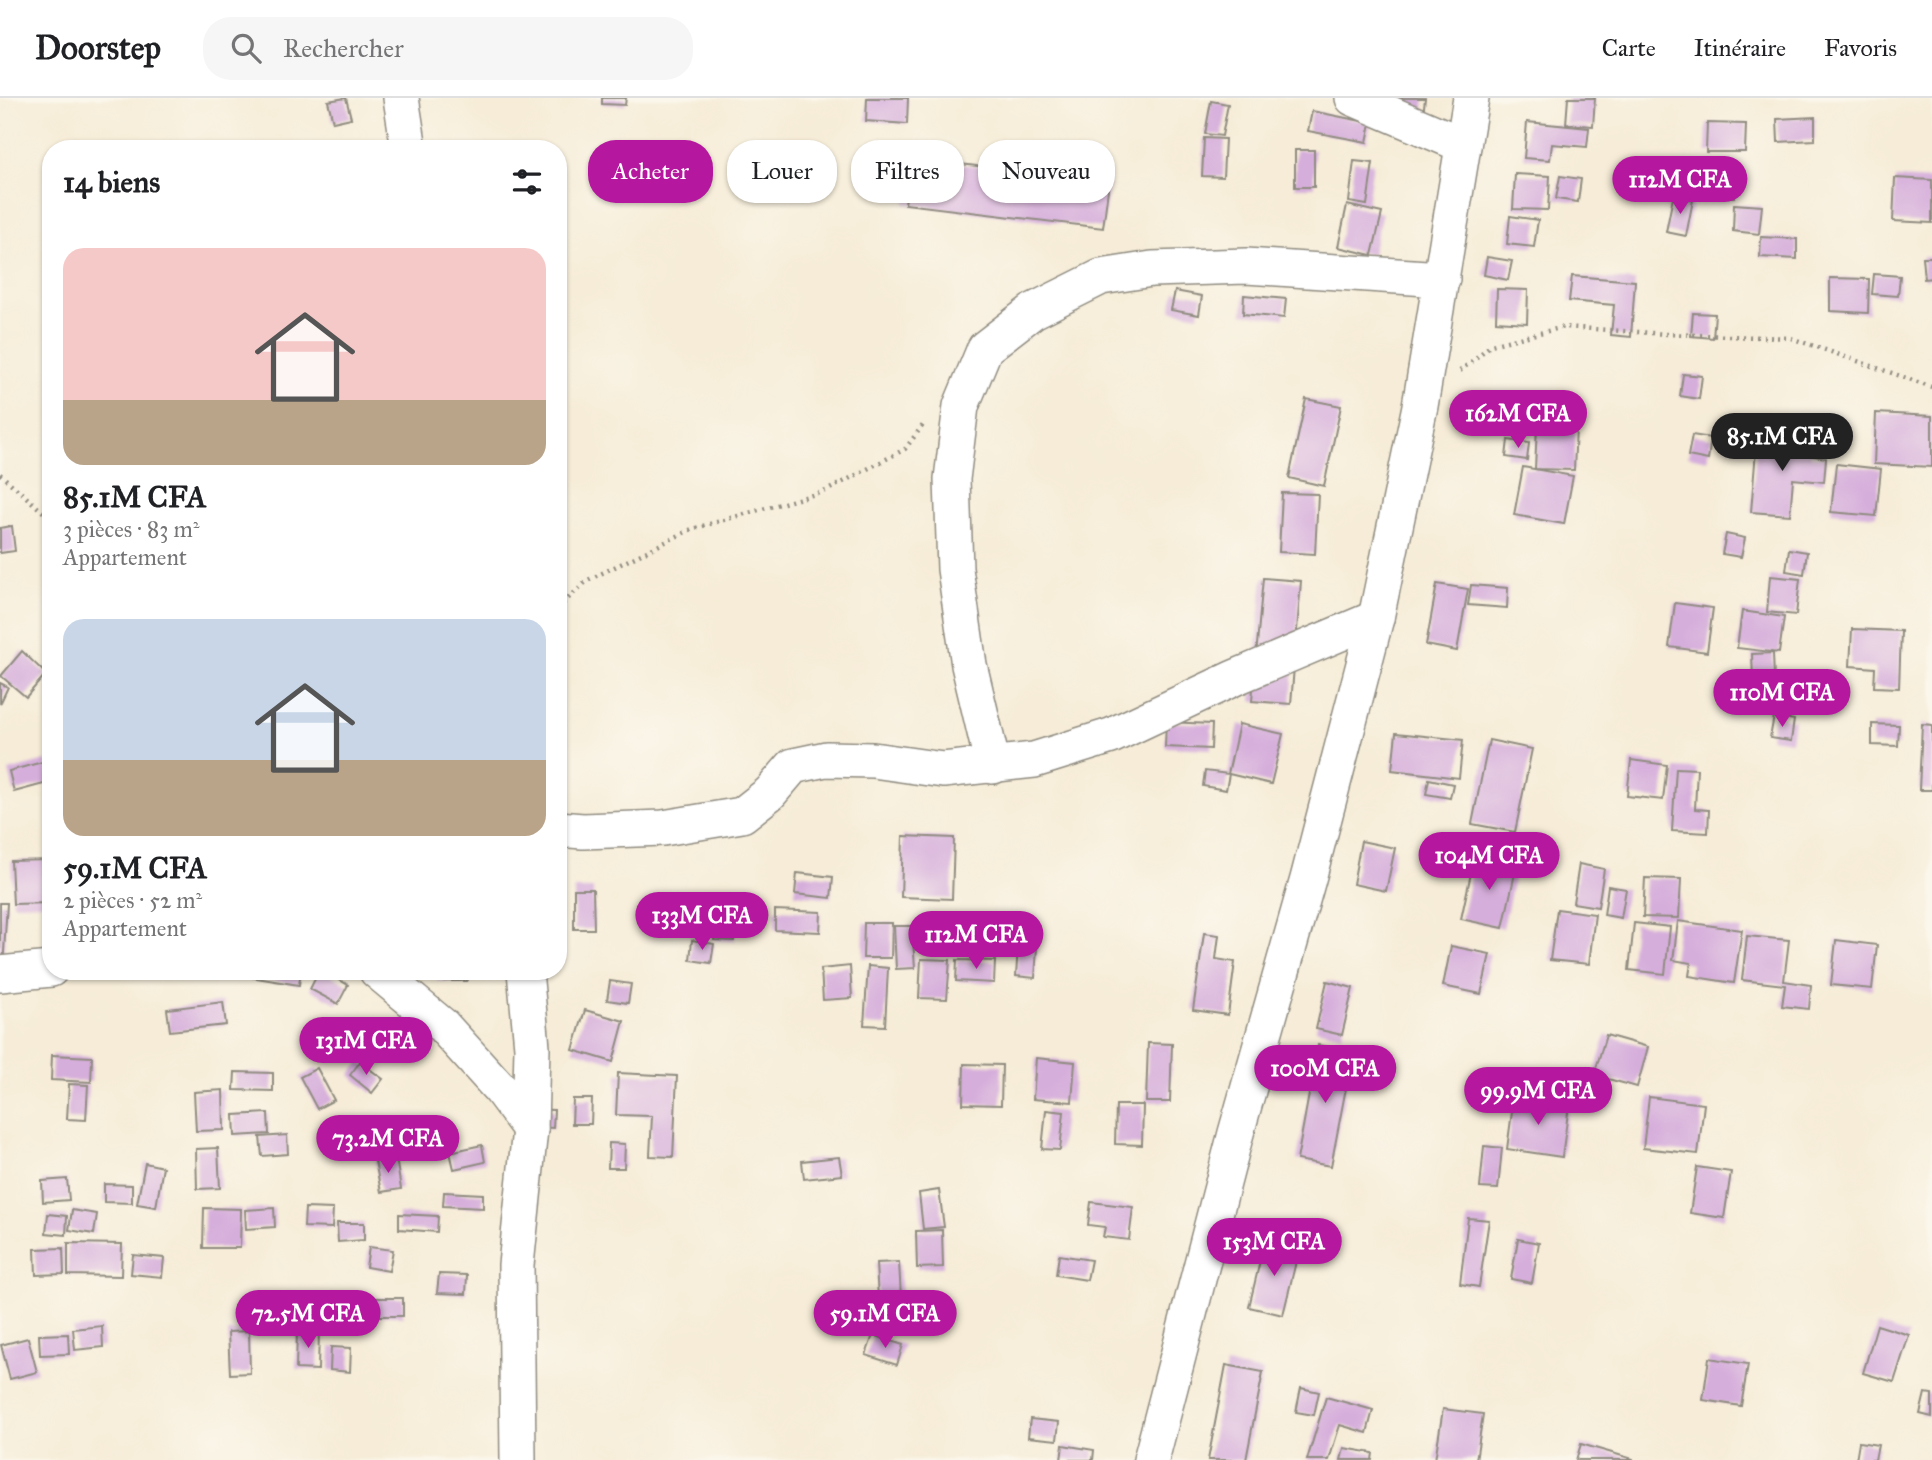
<!DOCTYPE html>
<html lang="fr">
<meta charset="utf-8">
<style>
body{margin:0;font-family:"IM FELL Great Primer",serif;background:#f6f6f6;color:#202124;height:100vh;display:flex;flex-direction:column;font-size:26px;white-space:nowrap}
*{box-sizing:border-box;margin:0}
p{font-size:23px;color:#757577}
.icon{flex:none;width:38px;height:38px;fill:none;stroke:currentColor;stroke-width:2;stroke-linecap:round;stroke-linejoin:round}
.map{position:relative;flex:1;overflow:hidden}
.drawer{position:absolute;left:42px;top:42px;width:525px;height:840px;display:flex;flex-direction:column;background:#fff;border-radius:28px;box-shadow:0 2px 5px #0004}
.drawer>*{flex:none}
.banner{position:absolute;left:588px;top:42px;width:665px;height:63px;display:flex;gap:14px}
.price{position:absolute;translate:-50% -60px;padding:0 16px;border-radius:24px;background:#b5179e;color:#fff;font-size:23px;line-height:46px;filter:drop-shadow(0 2px 4px #0008)}
.price::after{content:'';position:absolute;left:50%;top:42px;width:21px;height:16px;margin-left:-10px;background:inherit;clip-path:polygon(0 0,100% 0,50% 100%)}
.price.current{background:#222;color:#fff}
ul{padding:0;list-style:none}
li{display:grid;align-content:center;gap:14px;height:371px;padding:0 21px}
li span{display:grid;place-items:center;height:217px;border-radius:21px;color:#555}
li>.icon{margin-inline-start:auto}
span .icon{width:126px;height:126px;fill:#fffc;stroke-width:1}
li b{font-size:30px}
h2{display:flex;justify-content:space-between;align-items:center;height:84px;padding:0 21px;font-size:30px}
.pill{padding:0 24px;border-radius:28px;background:#fff;box-shadow:0 2px 5px #0004;font-size:24px;line-height:63px}
.pill.current{background:#b5179e;color:#fff}
header{display:flex;align-items:center;gap:42px;box-sizing:border-box;height:98px;padding:0 35px;background:#fff;border-bottom:2px solid #e0e0e0}
header strong{font-size:33px}
nav{display:flex;gap:38px;margin-inline-start:auto;font-size:24px}
.search{width:490px;height:63px;background:#f6f6f6;display:flex;align-items:center;gap:18px;box-sizing:border-box;padding:0 24px;border-radius:28px;color:#757577;font-size:26px}
.map>svg:first-child{display:block}
.building{fill:#d6aedb}
.lines{fill:none;stroke-linecap:round;stroke-linejoin:round}
.minor-casing{stroke:#908c81;stroke-width:38}
.path{stroke:#908c81;stroke-width:4.5;stroke-dasharray:2 5;stroke-linecap:butt}
.minor{stroke:#fff;stroke-width:35}
</style>
<header>
<strong>Doorstep</strong>
<div class="search"><svg class="icon" aria-label="search" viewBox="0 0 24 24"><circle cx="10" cy="10" r="6"/><path d="M15 15l6 6"/></svg>Rechercher</div>
<nav><a>Carte</a><a>Itinéraire</a><a>Favoris</a></nav>
</header>
<div class="map">
<svg width="1932" height="1362" viewBox="0 0 1932 1362">
<rect width="100%" height="100%" fill="#fbf7ec"/>
<filter id="ink" filterUnits="userSpaceOnUse"><feTurbulence type="fractalNoise" baseFrequency=".0143" numOctaves="2"/><feDisplacementMap in="SourceGraphic" scale="14" xChannelSelector="R" yChannelSelector="G"/><feConvolveMatrix kernelMatrix="1 2 1 2 8 2 1 2 1" color-interpolation-filters="sRGB"/></filter>
<filter id="wash" filterUnits="userSpaceOnUse"><feTurbulence type="fractalNoise" baseFrequency=".00686" numOctaves="4" result="noise"/><feDisplacementMap in="SourceGraphic" scale="28" xChannelSelector="R" yChannelSelector="G"/><feGaussianBlur stdDeviation="1.57" result="paint"/><feColorMatrix in="noise" values="0 0 0 0 0 0 0 0 0 0 0 0 0 0 0 0 0 1.4 0 .05"/><feComposite in="paint" operator="in"/></filter>
<g filter="url(#wash)">
<rect width="100%" height="100%" fill="#f6ecd7"/>
<g id="blocks">
<g class="building">
<path d="M346,0L351,20L333,24L328,3Z"/>
<path d="M602,0H626L625,7L602,6Z"/>
<path d="M867,0H908L907,26L866,23Z"/>
<path d="M1394,0H1425L1423,18Z"/>
<path d="M1568,0H1595L1593,28L1566,26Z"/>
<path d="M1211,3L1228,6L1222,38L1205,36Z"/>
<path d="M1312,13L1371,25L1367,44L1308,33Z"/>
<path d="M1815,19V42L1778,44L1777,21Z"/>
<path d="M1527,24L1589,30L1587,49L1552,46L1550,62L1524,60Z"/>
<path d="M1707,25L1746,26L1745,54H1706Z"/>
<path d="M1204,40L1225,41L1223,79L1202,78Z"/>
<rect x="1295" y="52" width="19" height="37"/>
<path d="M911,60L1109,84L1103,130L905,106Z"/>
<path d="M1354,63L1373,65L1367,107L1349,104Z"/>
<path d="M1691,65L1736,68L1734,99L1688,95Z"/>
<path d="M1515,76L1550,78L1548,112L1513,111Z"/>
<path d="M1560,78L1581,81L1578,104L1556,101Z"/>
<path d="M1895,80L1932,82V125L1893,123Z"/>
<path d="M1673,99L1693,102L1686,138L1666,134Z"/>
<path d="M1734,106L1762,108L1759,136L1733,133Z"/>
<path d="M1347,107L1382,115L1372,157L1338,149Z"/>
<path d="M1510,118L1538,122L1534,149L1507,146Z"/>
<path d="M1761,139L1797,141V161L1760,159Z"/>
<path d="M1487,159L1512,163L1508,182L1484,177Z"/>
<path d="M1922,159H1932V180L1924,181Z"/>
<path d="M1874,176L1900,178L1898,198L1872,196Z"/>
<path d="M1572,178L1635,183L1631,239L1611,237L1614,207L1569,203Z"/>
<path d="M1830,180L1869,181L1868,215L1830,213Z"/>
<path d="M1497,191L1528,192L1527,225L1496,223Z"/>
<path d="M1175,193L1202,198L1199,217L1171,212Z"/>
<path d="M1244,197L1286,201L1284,220L1243,216Z"/>
<path d="M1693,215L1715,216L1713,240L1691,238Z"/>
<path d="M1683,276L1702,278L1699,301L1680,298Z"/>
<path d="M1306,301L1341,308L1324,388L1289,380Z"/>
<path d="M1876,315L1932,318V369L1874,366Z"/>
<path d="M1537,328L1576,330L1574,372L1535,371Z"/>
<path d="M1692,337L1711,340L1708,362L1688,358Z"/>
<path d="M1757,340L1812,345L1811,358L1826,360L1824,384L1793,381L1790,417L1751,414Z"/>
<path d="M1508,342L1529,345L1527,362L1506,359Z"/>
<path d="M1836,366L1881,371L1876,418L1831,414Z"/>
<path d="M1523,369L1573,378L1564,426L1514,417Z"/>
<path d="M1282,395L1318,396L1315,456L1279,454Z"/>
<path d="M12,428L15,453L0,455V430Z"/>
<path d="M1726,436L1745,440L1741,459L1722,456Z"/>
<path d="M1789,451L1807,454L1804,476L1786,473Z"/>
<path d="M1770,478L1800,481L1796,517L1767,514Z"/>
<path d="M1263,480L1301,483L1291,606L1252,603Z"/>
<path d="M1437,486L1468,491L1457,553L1426,547Z"/>
<path d="M1471,487L1508,490L1507,510L1468,507Z"/>
<path d="M1675,505L1713,510L1707,554L1669,549Z"/>
<path d="M1742,513L1784,519L1779,555L1737,550Z"/>
<path d="M1852,531L1901,533L1899,590L1874,589L1875,570L1850,568Z"/>
<path d="M22,553L46,576L26,599L1,578Z"/>
<path d="M1773,555L1774,580L1753,581L1752,556Z"/>
<path d="M0,585L8,589L0,606Z"/>
<path d="M1774,618L1794,622L1791,643L1770,640Z"/>
<path d="M1166,624L1212,626L1211,651L1165,649Z"/>
<path d="M1239,626L1283,636L1271,686L1229,676L1226,692L1203,688L1205,673L1228,676Z"/>
<path d="M1872,626L1899,627L1898,648L1872,647Z"/>
<path d="M1922,626L1932,627V692H1919Z"/>
<path d="M1396,635L1463,642L1459,680L1392,672Z"/>
<path d="M1489,642L1532,651L1515,734L1472,726Z"/>
<path d="M1631,662L1667,667L1663,702L1627,698Z"/>
<path d="M46,663L51,684L14,694L9,673Z"/>
<path d="M1676,670L1697,671L1695,711L1709,712L1708,735L1672,733Z"/>
<path d="M1429,681L1453,686L1450,700L1426,696Z"/>
<path d="M903,738L954,740L952,801L901,799Z"/>
<path d="M1361,743L1395,750L1386,793L1353,786Z"/>
<path d="M1475,757L1517,766L1503,830L1461,821Z"/>
<path d="M51,762V805L13,806L11,763Z"/>
<path d="M1579,766L1604,771L1598,809L1573,805Z"/>
<path d="M797,775L833,779L831,800L795,796Z"/>
<path d="M1645,780L1681,781L1679,820L1643,819Z"/>
<path d="M1608,788L1626,791L1621,820L1604,817Z"/>
<path d="M574,791H593L594,831H574Z"/>
<path d="M0,805H7L3,871H0Z"/>
<path d="M717,811L738,812L734,843L714,842Z"/>
<path d="M1557,811L1595,816L1589,866L1550,862Z"/>
<path d="M775,812L821,814L820,834L775,832Z"/>
<path d="M1678,823L1742,832L1734,885L1689,878L1691,865L1673,862Z"/>
<path d="M864,825H892L891,860H863Z"/>
<path d="M1634,825L1670,829L1665,876L1629,872Z"/>
<path d="M894,828H912L915,870L896,871Z"/>
<path d="M1204,835L1219,837L1216,861L1235,864L1228,917L1193,912Z"/>
<path d="M1747,838L1789,842L1784,883L1811,887L1809,911L1782,908L1785,887L1742,882Z"/>
<path d="M692,842L714,846L711,865L690,862Z"/>
<path d="M1836,842L1877,847L1872,891L1831,887Z"/>
<path d="M1018,848L1037,849L1035,880L1016,878Z"/>
<path d="M1451,848L1490,856L1481,896L1443,888Z"/>
<path d="M921,861L950,862L947,901L919,900Z"/>
<path d="M957,862L995,863L994,885L956,883Z"/>
<path d="M850,868L852,900L823,902L821,871Z"/>
<path d="M868,868L888,870L885,928L864,927Z"/>
<path d="M233,873H301L299,887L232,876Z"/>
<path d="M319,873H324L348,887L338,906L310,891Z"/>
<path d="M437,873H468L467,883H437Z"/>
<path d="M610,883L631,886L628,905L607,902Z"/>
<path d="M1327,883L1353,890L1342,937L1316,931Z"/>
<path d="M223,904L226,927L170,933L167,911Z"/>
<path d="M585,912L624,923L613,964L573,952Z"/>
<path d="M1606,937L1648,949L1637,989L1594,977Z"/>
<path d="M1148,945L1172,946L1170,1004H1146Z"/>
<path d="M1318,947L1353,953L1331,1068L1297,1062Z"/>
<path d="M52,957L92,959L91,984L51,982Z"/>
<path d="M1036,960L1075,964L1072,1004L1033,1001Z"/>
<path d="M360,964L383,981L372,995L350,977Z"/>
<path d="M964,966L1002,967L1001,1007L963,1006Z"/>
<path d="M317,970L334,1002L317,1011L300,979Z"/>
<path d="M235,974L273,975V993L234,992Z"/>
<path d="M618,975L677,978L673,1059L650,1058L652,1018L616,1017Z"/>
<path d="M69,986L88,987L86,1022L67,1021Z"/>
<path d="M223,992L224,1032L196,1033L194,994Z"/>
<path d="M1514,999L1569,1007L1562,1059L1507,1051Z"/>
<path d="M1649,999L1704,1006L1698,1056L1643,1050Z"/>
<path d="M573,1001H592L591,1026H572Z"/>
<path d="M1116,1007H1143L1142,1047L1115,1046Z"/>
<path d="M523,1011L554,1012L553,1030L522,1028Z"/>
<path d="M1046,1012L1064,1014L1060,1052L1042,1051Z"/>
<path d="M268,1015L269,1036L235,1038L234,1017Z"/>
<path d="M287,1037L288,1056L262,1058L260,1039Z"/>
<path d="M609,1045L625,1046L624,1070H608Z"/>
<path d="M482,1047L485,1064L454,1071L450,1054Z"/>
<path d="M1484,1048L1502,1050L1498,1091L1480,1090Z"/>
<path d="M218,1050L220,1090L197,1091L196,1051Z"/>
<path d="M839,1059L842,1077L804,1081L802,1063Z"/>
<path d="M396,1060L401,1091L381,1094L375,1063Z"/>
<path d="M145,1065L163,1069L156,1109L137,1106Z"/>
<path d="M1697,1069L1731,1074L1724,1120L1690,1115Z"/>
<path d="M67,1081L69,1102L43,1104L42,1083Z"/>
<path d="M104,1086L132,1087V1105L104,1104Z"/>
<path d="M939,1092L944,1129L923,1131L919,1095Z"/>
<path d="M444,1094L483,1096V1110L443,1108Z"/>
<path d="M1091,1104L1133,1109L1129,1142L1103,1139L1105,1129L1088,1127Z"/>
<path d="M204,1110L241,1111L240,1150H203Z"/>
<path d="M274,1110L275,1129L246,1131L245,1112Z"/>
<path d="M305,1110L333,1111L332,1130L304,1129Z"/>
<path d="M72,1112L97,1116L94,1136L69,1132Z"/>
<path d="M48,1116L67,1118L66,1137L46,1135Z"/>
<path d="M399,1116L438,1118L437,1134L399,1131Z"/>
<path d="M1468,1120L1489,1122L1479,1189L1460,1186Z"/>
<path d="M337,1125H364V1142L338,1144Z"/>
<path d="M942,1132L943,1169L917,1170L916,1133Z"/>
<path d="M1518,1141L1539,1145L1532,1185L1511,1181Z"/>
<path d="M1265,1142L1299,1151L1283,1217L1249,1209Z"/>
<path d="M68,1145L122,1146L121,1178L68,1177Z"/>
<path d="M369,1149L393,1152L389,1173L366,1169Z"/>
<path d="M63,1150L64,1176L36,1177L35,1151Z"/>
<path d="M133,1157L164,1160L162,1179L131,1176Z"/>
<path d="M1059,1157L1091,1162L1087,1182L1056,1177Z"/>
<path d="M899,1164L901,1200L878,1201L876,1165Z"/>
<path d="M439,1176L467,1177L466,1196L437,1195Z"/>
<rect x="374" y="1200" width="29" height="18"/>
<path d="M1877,1227L1909,1237L1894,1284L1863,1275Z"/>
<path d="M102,1228L103,1249L75,1252L73,1231Z"/>
<path d="M297,1232H319L318,1272L296,1271Z"/>
<path d="M249,1233L250,1275L230,1276L228,1234Z"/>
<path d="M68,1236L69,1256L40,1257L39,1237Z"/>
<path d="M873,1237L903,1247L897,1267L866,1257Z"/>
<path d="M28,1240L37,1274L10,1281L1,1247Z"/>
<path d="M331,1249L351,1250L350,1274L330,1272Z"/>
<path d="M1709,1260L1748,1266L1741,1308L1703,1302Z"/>
<path d="M1226,1267L1263,1274L1246,1362H1208Z"/>
<path d="M1301,1290L1319,1294L1314,1317L1296,1314Z"/>
<path d="M1925,1295L1932,1296V1319L1920,1316Z"/>
<path d="M1326,1299L1373,1312L1367,1335L1340,1327L1329,1362H1307Z"/>
<path d="M1443,1311L1483,1316L1476,1362H1435Z"/>
<path d="M1030,1321L1059,1324L1057,1342L1028,1339Z"/>
<path d="M1859,1344L1878,1347L1875,1362H1856Z"/>
<path d="M1581,1346L1633,1361V1362H1576Z"/>
<path d="M1063,1347L1094,1352L1093,1362H1061Z"/>
<path d="M1344,1350L1373,1355L1372,1362H1341Z"/>
</g>
</g>
</g>
<g filter="url(#ink)">
<use href="#blocks" fill-opacity="0" stroke="#908c81" stroke-width="2"/>
<g class="lines">
<g class="minor-casing">
<g id="minor">
<path d="M401,0L409,51"/>
<path d="M1353,0L1463,47"/>
<path d="M993,668L969,567L955,471L952,381L961,308L985,250L1033,213L1101,179L1152,171L1246,168L1442,181"/>
<path d="M558,731L583,733L663,730L742,717L770,695L793,668L826,661L873,662L943,672L1034,662L1111,638L1234,580L1376,520"/>
<path d="M377,873L443,928L501,992L530,1031"/>
<path d="M0,876L51,871"/>
<path d="M518,1362L516,1167L530,1031L532,949L525,873"/>
<path d="M1151,1362L1236,1035L1308,781L1376,520L1420,308L1471,0"/>
</g>
</g>
<g class="path">
<path d="M1460,273L1491,247L1564,229L1667,236L1791,240L1932,289"/>
<path d="M0,376L51,421"/>
<path d="M558,510L588,482L692,431L826,393L905,351L923,327"/>
</g>
<use href="#minor" class="minor"/>
</g>
</g>
</svg>
<b class="price" style="left:1680px;top:118px">112M CFA</b>
<b class="price" style="left:1518px;top:352px">162M CFA</b>
<b class="price current" style="left:1782px;top:375px">85.1M CFA</b>
<b class="price" style="left:1782px;top:631px">110M CFA</b>
<b class="price" style="left:1489px;top:794px">104M CFA</b>
<b class="price" style="left:702px;top:854px">133M CFA</b>
<b class="price" style="left:976px;top:873px">112M CFA</b>
<b class="price" style="left:366px;top:979px">131M CFA</b>
<b class="price" style="left:1325px;top:1007px">100M CFA</b>
<b class="price" style="left:1538px;top:1029px">99.9M CFA</b>
<b class="price" style="left:388px;top:1077px">73.2M CFA</b>
<b class="price" style="left:1274px;top:1180px">153M CFA</b>
<b class="price" style="left:308px;top:1252px">72.5M CFA</b>
<b class="price" style="left:885px;top:1252px">59.1M CFA</b>
<div class="banner">
<a class="pill current">Acheter</a>
<a class="pill">Louer</a>
<a class="pill">Filtres</a>
<a class="pill">Nouveau</a>
</div>
<section class="drawer">
<h2>14 biens<svg class="icon" aria-label="filters" viewBox="0 0 24 24"><path d="M4 7h16M4 17h16"/><circle cx="9" cy="7" r="2"/><circle cx="15" cy="17" r="2"/></svg></h2>
<ul>
<li><span style="background:linear-gradient(#f6c9c9 70%,#b9a48a 0)"><svg class="icon" aria-label="home" viewBox="0 0 24 24"><path d="M3 11l9-7 9 7M6 9v11h12V9"/></svg></span><div><b>85.1M CFA</b><p>3 pièces · 83 m²</p><p>Appartement</p></div></li>
<li><span style="background:linear-gradient(#c9d6e8 65%,#b9a48a 0)"><svg class="icon" aria-label="home" viewBox="0 0 24 24"><path d="M3 11l9-7 9 7M6 9v11h12V9"/></svg></span><div><b>59.1M CFA</b><p>2 pièces · 52 m²</p><p>Appartement</p></div></li>
</ul>
</section>
</div>
